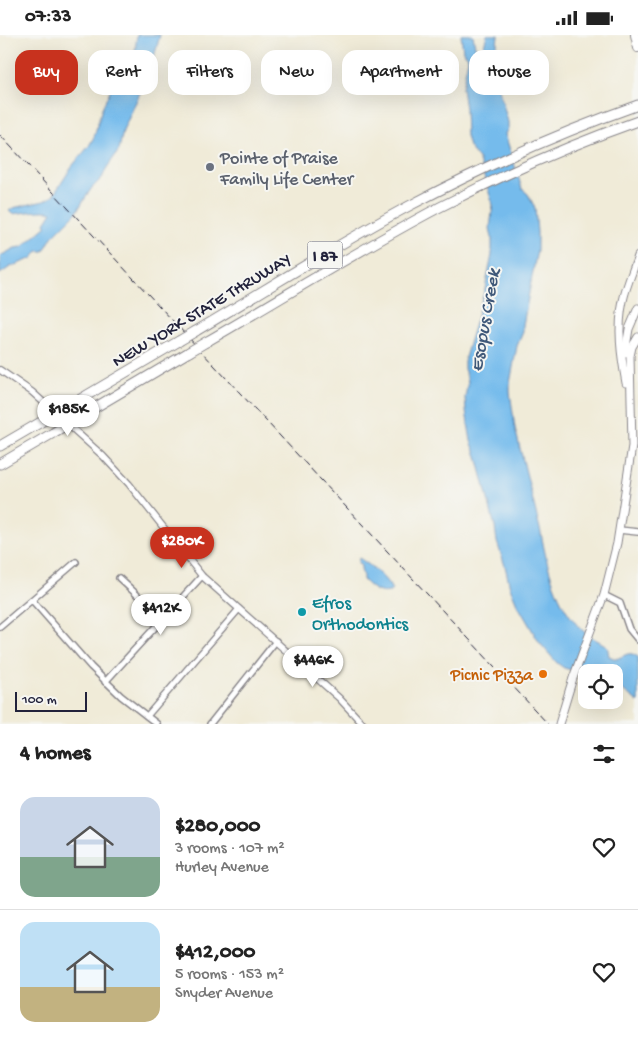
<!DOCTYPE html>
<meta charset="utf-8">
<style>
body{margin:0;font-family:"Gochi Hand",sans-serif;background:#f6f6f6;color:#222;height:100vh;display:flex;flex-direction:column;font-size:19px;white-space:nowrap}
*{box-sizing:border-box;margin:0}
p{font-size:16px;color:#767676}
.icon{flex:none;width:28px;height:28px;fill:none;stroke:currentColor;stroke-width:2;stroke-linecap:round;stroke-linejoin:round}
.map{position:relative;height:689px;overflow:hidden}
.panel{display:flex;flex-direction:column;background:#fff;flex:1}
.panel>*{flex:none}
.hud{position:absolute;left:15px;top:15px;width:609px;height:45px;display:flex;gap:10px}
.controls{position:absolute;left:578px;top:629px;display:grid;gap:10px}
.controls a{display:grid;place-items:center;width:45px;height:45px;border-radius:10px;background:#fff;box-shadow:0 5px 20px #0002;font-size:25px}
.scale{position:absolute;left:15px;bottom:12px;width:72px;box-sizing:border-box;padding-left:5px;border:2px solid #22223b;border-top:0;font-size:14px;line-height:18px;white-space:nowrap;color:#22223b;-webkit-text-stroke:4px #f6f6f2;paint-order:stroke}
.price{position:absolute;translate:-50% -42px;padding:0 11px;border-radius:18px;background:#fff;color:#222;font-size:16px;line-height:32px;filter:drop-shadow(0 1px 2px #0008)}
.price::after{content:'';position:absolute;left:50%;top:30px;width:15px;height:11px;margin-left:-8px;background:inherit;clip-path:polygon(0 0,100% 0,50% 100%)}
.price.selected{background:#c8321e;color:#fff}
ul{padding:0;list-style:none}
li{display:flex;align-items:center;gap:15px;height:125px;padding:0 20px}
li+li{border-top:1px solid #e0e0e0}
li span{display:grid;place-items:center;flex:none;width:140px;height:100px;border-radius:15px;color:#555}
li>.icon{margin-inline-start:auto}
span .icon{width:60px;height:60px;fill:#fffc;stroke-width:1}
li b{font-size:21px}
h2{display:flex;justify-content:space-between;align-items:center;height:60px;padding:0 20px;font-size:21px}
.chip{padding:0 18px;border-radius:15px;background:#fff;box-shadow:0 5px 20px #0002;font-size:18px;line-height:45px}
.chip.selected{background:#c8321e;color:#fff}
.status{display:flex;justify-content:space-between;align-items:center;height:35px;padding:0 25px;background:#fff;direction:ltr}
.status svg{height:14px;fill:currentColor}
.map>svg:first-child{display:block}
.water{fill:#75bbec;stroke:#4c6e94}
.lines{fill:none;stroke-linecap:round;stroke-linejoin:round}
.minor-casing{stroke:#89868a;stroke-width:8}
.tertiary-casing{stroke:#89868a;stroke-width:8}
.secondary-casing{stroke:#89868a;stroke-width:9}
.trunk-casing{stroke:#89868a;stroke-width:10}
.motorway-casing{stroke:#89868a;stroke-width:11}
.minor{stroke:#fff;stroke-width:5}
.tertiary{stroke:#fff;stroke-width:5.5}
.secondary{stroke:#fff;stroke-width:7}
.trunk{stroke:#fff;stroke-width:8}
.motorway{stroke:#fff;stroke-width:9}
.rail{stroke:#22223b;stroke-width:1;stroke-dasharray:8 4;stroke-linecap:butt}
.motorway-bridge-casing{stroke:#89868a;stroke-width:11;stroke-linecap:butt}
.motorway-bridge{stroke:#fff;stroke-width:9}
.worship-dot{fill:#6b7280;stroke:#f6f6f2;stroke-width:2}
.culture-dot{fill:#0f9aa8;stroke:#f6f6f2;stroke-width:2}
.food-dot{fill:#e8710a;stroke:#f6f6f2;stroke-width:2}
.labels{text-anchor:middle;stroke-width:4;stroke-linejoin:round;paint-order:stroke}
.shield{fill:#f6f6f2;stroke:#626272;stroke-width:1}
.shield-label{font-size:16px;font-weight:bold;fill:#22223b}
.worship-label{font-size:18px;fill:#5b616d;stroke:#f6f6f2;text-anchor:start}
.street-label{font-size:18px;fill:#22223b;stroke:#f6f6f2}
.culture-label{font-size:18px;fill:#0d838f;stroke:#f6f6f2;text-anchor:start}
.food-label{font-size:18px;fill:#c56008;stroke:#f6f6f2;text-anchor:end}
.water-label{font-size:19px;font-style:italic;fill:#3f5879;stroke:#f6f6f2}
</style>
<div class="status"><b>07:33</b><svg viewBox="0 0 49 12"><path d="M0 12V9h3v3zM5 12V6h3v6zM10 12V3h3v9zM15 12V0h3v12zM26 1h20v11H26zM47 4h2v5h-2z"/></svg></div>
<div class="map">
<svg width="638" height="689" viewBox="0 0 638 689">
<rect width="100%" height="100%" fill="#f6f6f2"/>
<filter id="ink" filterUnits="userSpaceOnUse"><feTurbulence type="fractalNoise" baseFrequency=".02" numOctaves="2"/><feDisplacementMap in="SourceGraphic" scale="10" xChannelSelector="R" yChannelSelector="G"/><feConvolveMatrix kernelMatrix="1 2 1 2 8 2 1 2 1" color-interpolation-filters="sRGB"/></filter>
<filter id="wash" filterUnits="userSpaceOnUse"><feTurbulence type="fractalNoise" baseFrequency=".0096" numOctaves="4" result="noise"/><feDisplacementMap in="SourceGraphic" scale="20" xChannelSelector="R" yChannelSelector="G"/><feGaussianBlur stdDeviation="1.12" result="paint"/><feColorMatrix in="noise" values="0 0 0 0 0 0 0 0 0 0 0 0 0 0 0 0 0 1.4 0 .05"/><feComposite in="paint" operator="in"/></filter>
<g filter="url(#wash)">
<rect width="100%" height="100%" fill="#f0ebd8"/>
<g class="water">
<path d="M137,0H160L151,33L123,96L119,115L106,134L102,143L91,154L75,179L52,202L44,216H38L33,223L10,232L0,239V221L15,213L22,212L47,191L45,188L52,177C44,174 22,178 12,179L9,176L13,173L44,166L53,161L73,130L89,111L94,102L102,73L114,47L135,16Z"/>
<path d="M461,0H473L476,17L480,24L487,0H498L494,37L508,87V93L505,99L522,154L528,159L535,173L537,197V215L523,290V297L517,311L510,348V357L515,393L541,498C547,531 556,569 581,594C588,601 599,606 607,611L609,621L616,624C625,621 629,615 638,622V667L624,656L614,651V638H586V639L564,633L557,628L539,607L517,569L510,552L505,531L497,507L495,492L477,421L471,406L466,376L465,363L468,346L464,334V326L485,254L492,220V203L490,193L493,170L478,123L469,112L466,101L465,74L462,53L468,24L467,20L463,17Z"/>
<path d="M359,523C369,529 390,546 392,556C380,561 371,553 363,545C364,540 360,536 361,531L358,528Z"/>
</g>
</g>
<g filter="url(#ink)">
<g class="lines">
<g class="minor-casing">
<g id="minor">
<path d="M119,543L163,584"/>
<path d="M604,560L620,568L629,594L638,605"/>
<path d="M32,565L91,632L121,661L157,689"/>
<path d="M0,592L76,527"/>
<path d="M105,647L202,541"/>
<path d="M147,681L239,574"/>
<path d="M210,689L276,606"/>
</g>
</g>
<g class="tertiary-casing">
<g id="tertiary">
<path d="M0,335L32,357L103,421L129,449L202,541L339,663L363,689"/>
<path d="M619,495L638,497"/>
</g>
</g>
<g class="secondary-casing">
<g id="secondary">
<path d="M625,318L629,294L638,273"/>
<path d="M626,348C621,321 617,293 623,266C626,251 633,236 638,221"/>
<path d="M559,689L573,643L604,560L617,508L632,411L630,321L632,312L638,302"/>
</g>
</g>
<g class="trunk-casing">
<path id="trunk" d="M635,0L638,13"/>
</g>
<g class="motorway-casing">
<g id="motorway">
<path d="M196,296C267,254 336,210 409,171C483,132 559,98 638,70"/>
<path d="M206,307C284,262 360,214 440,172C504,139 570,110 638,86"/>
<path d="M67,372L179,306"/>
<path d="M79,382L189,317"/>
<path d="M0,411L41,387"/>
<path d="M0,429L53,398"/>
</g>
</g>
<use href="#minor" class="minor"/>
<use href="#tertiary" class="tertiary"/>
<use href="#secondary" class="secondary"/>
<use href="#trunk" class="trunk"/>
<use href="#motorway" class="motorway"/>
<path class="rail" d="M0,100L548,689"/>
<g class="motorway-bridge-casing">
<g id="motorway-bridge">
<path d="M179,306L196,296"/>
<path d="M189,317L206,307"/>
<path d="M41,387L67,372"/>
<path d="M53,398L79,382"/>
</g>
</g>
<use href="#motorway-bridge" class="motorway-bridge"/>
</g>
</g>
<circle class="worship-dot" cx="210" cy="132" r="5"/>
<circle class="culture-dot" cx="302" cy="577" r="5"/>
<circle class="food-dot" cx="543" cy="639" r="5"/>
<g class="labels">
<rect class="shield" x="307.5" y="206.5" width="35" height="27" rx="4"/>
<g class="shield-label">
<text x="325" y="226">I 87</text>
</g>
<g class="worship-label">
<text x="220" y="128">Pointe of Praise<tspan x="220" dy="21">Family Life Center</tspan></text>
</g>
<g class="street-label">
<text transform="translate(201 274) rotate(-31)" y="6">NEW YORK STATE THRUWAY</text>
</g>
<g class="culture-label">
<text x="312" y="573">Efros<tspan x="312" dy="21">Orthodontics</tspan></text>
</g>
<g class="food-label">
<text x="533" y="645">Picnic Pizza</text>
</g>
<g class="water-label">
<text transform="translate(483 285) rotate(-80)" y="7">Esopus Creek</text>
</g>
</g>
</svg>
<div class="controls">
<a><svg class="icon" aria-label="locate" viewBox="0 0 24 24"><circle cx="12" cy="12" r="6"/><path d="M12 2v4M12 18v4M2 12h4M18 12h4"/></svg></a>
</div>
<div class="scale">100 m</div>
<b class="price" style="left:68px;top:402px">$185K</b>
<b class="price selected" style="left:182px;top:534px">$280K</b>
<b class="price" style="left:161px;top:601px">$412K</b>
<b class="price" style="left:313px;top:653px">$446K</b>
<div class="hud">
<a class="chip selected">Buy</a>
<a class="chip">Rent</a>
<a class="chip">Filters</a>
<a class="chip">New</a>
<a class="chip">Apartment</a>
<a class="chip">House</a>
</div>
</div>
<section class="panel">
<h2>4 homes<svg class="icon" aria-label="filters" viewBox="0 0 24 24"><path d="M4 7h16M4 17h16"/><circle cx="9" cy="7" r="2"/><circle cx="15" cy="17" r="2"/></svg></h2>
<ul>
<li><span style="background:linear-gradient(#c9d6e8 60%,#7fa58c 0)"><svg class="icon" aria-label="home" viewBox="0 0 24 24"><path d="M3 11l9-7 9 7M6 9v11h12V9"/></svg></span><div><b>$280,000</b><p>3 rooms · 107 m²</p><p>Hurley Avenue</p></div><svg class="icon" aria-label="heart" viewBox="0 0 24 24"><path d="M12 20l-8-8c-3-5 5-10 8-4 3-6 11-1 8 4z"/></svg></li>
<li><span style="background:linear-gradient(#bfe0f5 65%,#c2b280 0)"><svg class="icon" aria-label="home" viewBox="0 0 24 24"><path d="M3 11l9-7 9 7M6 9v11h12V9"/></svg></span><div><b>$412,000</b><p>5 rooms · 153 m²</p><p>Snyder Avenue</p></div><svg class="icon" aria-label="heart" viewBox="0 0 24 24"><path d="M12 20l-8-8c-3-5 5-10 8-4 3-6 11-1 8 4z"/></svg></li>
</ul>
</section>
